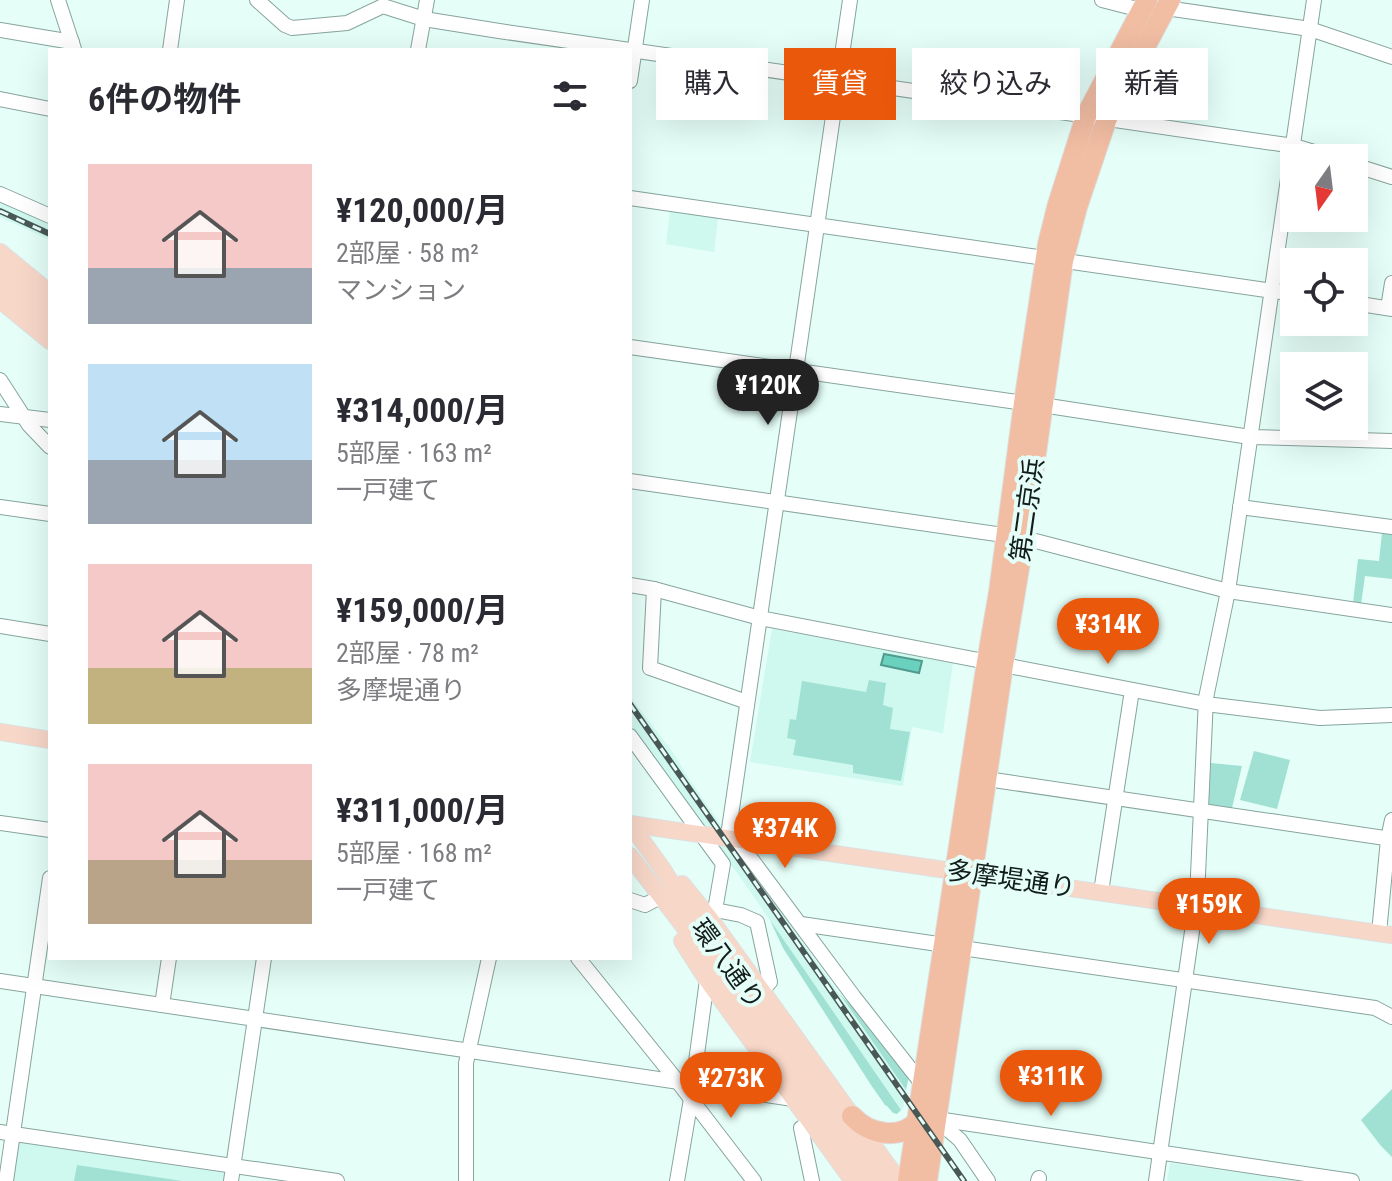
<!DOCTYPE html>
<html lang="ja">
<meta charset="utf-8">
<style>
body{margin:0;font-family:"Roboto Condensed","Noto Sans JP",sans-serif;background:#f7f7f7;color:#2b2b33;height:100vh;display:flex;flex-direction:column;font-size:30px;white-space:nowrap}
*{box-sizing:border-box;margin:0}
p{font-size:26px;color:#7c7c81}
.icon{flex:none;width:44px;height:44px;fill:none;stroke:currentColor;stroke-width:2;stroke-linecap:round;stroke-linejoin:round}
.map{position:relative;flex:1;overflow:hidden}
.sheet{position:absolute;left:48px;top:48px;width:584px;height:912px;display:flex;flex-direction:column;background:#fff;border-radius:0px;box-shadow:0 8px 32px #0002}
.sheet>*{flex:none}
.top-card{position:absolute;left:656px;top:48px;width:616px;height:72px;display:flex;gap:16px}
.needle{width:52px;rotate:194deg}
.tools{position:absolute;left:1280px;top:144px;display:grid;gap:16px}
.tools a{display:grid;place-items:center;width:88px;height:88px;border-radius:0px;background:#fff;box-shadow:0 8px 32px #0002;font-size:40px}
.price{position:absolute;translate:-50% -68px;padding:0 18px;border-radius:28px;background:#ea580c;color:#fff;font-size:26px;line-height:52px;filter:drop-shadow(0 2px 4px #0008)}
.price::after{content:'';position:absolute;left:50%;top:48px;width:24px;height:18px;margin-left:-12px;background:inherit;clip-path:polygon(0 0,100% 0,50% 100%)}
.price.current{background:#222;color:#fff}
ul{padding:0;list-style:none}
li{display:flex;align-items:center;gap:24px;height:200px;padding:0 40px}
li span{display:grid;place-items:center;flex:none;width:224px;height:160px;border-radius:0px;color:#555}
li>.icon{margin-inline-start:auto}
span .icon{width:96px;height:96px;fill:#fffc;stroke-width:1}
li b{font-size:34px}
h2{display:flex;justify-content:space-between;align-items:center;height:96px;padding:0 40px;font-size:34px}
.chip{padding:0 28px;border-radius:0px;background:#fff;box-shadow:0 8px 32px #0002;font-size:28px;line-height:72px}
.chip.current{background:#ea580c;color:#fff}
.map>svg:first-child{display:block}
.built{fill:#cff8ef}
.green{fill:#a0e1d4}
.water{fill:#6ad1be;stroke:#509b8d;stroke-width:2}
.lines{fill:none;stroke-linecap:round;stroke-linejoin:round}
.minor-casing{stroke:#87a49d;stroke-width:16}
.major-casing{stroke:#dedfdf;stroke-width:18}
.highway-casing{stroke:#dedfdf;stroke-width:22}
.minor{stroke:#fff;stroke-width:14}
.major{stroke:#f7d7c8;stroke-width:16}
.highway{stroke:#f1bda3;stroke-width:20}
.rail-casing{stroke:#495855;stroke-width:6}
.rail{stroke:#e5fef8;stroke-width:3;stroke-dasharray:9;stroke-linecap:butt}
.labels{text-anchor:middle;stroke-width:8;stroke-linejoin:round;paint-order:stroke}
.street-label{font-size:26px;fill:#121d1b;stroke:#e5fef8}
</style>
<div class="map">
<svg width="1392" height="1181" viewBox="0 0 1392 1181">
<rect width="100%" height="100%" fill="#e5fef8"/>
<g class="built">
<path d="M0,200L50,222V240L0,217Z"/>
<path d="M670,211L718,218L714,252L666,244Z"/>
<path d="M772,629L953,663L943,733L912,727L903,786L750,762Z"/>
<path d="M630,696L674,754L689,779L906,1090L903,1109L901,1110L745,884L630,724Z"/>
<path d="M18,1142L224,1173L223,1181H13Z"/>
<path d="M1170,1163L1298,1181H1167Z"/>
</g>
<g class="green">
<path d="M1382,533L1392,535V579L1365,576L1361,604L1353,603L1358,559L1379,561Z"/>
<path d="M869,680L886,683L883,705L893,708L890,729L910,732L901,781L853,773V765L793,755L796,740L787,738L790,719L796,720L802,681L866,692Z"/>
<path d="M1254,751L1290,760L1277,809L1240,800Z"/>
<path d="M1211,763L1242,766L1232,808L1208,805Z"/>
<path d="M770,920L901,1110L897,1114L893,1113L887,1106L885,1105L871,1085L783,948Z"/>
<path d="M839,993L862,1017L909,1076L906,1090Z"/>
<path d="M1392,1089V1157L1381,1146L1361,1120Z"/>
<path d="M77,1165L182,1181H74Z"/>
</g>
<path class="water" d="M884,654L922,661L919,673L881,665Z"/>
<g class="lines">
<g class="minor-casing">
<g id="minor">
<path d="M58,0L74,49"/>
<path d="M257,0L285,25L292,28L347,23L383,6L424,19L499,31L1294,146L1334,158"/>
<path d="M850,0L729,829L854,997L923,1085"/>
<path d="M1102,0L1141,10"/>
<path d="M1166,8L1310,29L1392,57"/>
<path d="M0,30L72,42"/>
<path d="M170,50L177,0"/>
<path d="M418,50L427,0"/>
<path d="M630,81L642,0"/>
<path d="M0,99L50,109"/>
<path d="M1354,165L1392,177"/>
<path d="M0,194L50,216"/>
<path d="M630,198L1294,294"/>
<path d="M1354,303L1392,309"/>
<path d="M1388,308L1392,283"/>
<path d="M630,347L1024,403"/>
<path d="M0,380L29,425L50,447"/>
<path d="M1042,405L1250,437L1392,441"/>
<path d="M0,414L50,420"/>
<path d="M630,481L1024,538L1228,591L1392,615"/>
<path d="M0,507L50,514"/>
<path d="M1240,507L1392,527"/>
<path d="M630,585L654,589L760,618L1206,704L1320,718L1392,715"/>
<path d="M654,589L650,668L747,702"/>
<path d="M0,626L50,634"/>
<path d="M630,736L723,864L715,910L708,916"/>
<path d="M987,779L1392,839"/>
<path d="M0,823L50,830"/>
<path d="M1101,892L1132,690"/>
<path d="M630,900L645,905L660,897"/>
<path d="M715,910L741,915L757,922L770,982L762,991"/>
<path d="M801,924L945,945"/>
<path d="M1379,933L1388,839L1392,820"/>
<path d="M962,948L1375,1008L1392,1017"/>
<path d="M578,958L678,1082L754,1181"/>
<path d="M0,981L793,1099"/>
<path d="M162,1005L169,958"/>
<path d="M937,1119L1352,1181"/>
<path d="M937,1120L960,1140L988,1181"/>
<path d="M810,1122L801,1128L812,1181"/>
<path d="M0,1132L337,1181"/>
<path d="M6,1181L50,878"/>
<path d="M231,1181L264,958"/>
<path d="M466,1181V1063L489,958"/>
<path d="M677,1181L691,1099L707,980"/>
<path d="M1038,1181L1039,1178"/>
<path d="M1156,1181L1197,897L1206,698L1228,591L1314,0"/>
</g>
</g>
<g class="major-casing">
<g id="major">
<path d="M0,252L50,293"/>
<path d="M0,268L50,308"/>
<path d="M0,284L50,326"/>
<path d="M0,300L50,341"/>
<path d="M0,732L50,740"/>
<path d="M630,824L1392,935"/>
<path d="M630,824L662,868L678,894L883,1181"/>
<path d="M630,856L688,932L867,1181"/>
<path d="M682,884L708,916L899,1181"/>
<path d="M682,941L707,980L853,1181"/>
</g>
</g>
<g class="highway-casing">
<g id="highway">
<path d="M852,1116C869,1134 899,1141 918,1121"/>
<path d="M908,1181L987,662L999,592L1024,403L1048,244L1058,204L1086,116L1147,0"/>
<path d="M927,1181L1003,665L1024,538L1063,261L1077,207L1107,118L1170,0"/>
</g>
</g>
<use href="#minor" class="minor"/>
<use href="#major" class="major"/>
<use href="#highway" class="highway"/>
<g class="rail-casing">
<g id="rail">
<path d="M0,211L50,234"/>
<path d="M630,704L964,1181"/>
</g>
</g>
<use href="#rail" class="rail"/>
</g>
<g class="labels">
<g class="street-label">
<text transform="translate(1027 510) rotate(-82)" y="9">第二京浜</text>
<text transform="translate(1011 879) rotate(8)" y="9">多摩堤通り</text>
<text transform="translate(728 964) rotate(54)" y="9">環八通り</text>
</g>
</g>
</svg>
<div class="tools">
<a><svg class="needle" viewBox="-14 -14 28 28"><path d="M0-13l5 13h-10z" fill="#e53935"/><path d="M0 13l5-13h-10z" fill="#7c7c81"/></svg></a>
<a><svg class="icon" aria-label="locate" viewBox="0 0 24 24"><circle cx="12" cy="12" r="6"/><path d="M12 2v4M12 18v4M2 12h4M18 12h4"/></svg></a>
<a><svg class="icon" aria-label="layers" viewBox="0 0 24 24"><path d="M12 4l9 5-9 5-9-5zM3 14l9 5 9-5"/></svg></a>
</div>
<b class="price current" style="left:768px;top:427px">¥120K</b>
<b class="price" style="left:1108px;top:666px">¥314K</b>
<b class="price" style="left:785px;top:870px">¥374K</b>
<b class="price" style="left:1209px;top:946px">¥159K</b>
<b class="price" style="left:1051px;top:1118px">¥311K</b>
<b class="price" style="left:731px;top:1120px">¥273K</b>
<div class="top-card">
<a class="chip">購入</a>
<a class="chip current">賃貸</a>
<a class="chip">絞り込み</a>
<a class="chip">新着</a>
</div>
<section class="sheet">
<h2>6件の物件<svg class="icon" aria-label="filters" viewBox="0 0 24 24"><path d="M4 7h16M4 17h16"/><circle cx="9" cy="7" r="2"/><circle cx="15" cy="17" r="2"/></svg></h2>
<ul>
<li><span style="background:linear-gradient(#f6c9c9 65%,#9aa5b1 0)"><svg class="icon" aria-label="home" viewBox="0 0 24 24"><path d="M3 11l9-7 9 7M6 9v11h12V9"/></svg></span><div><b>¥120,000/月</b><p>2部屋 · 58 m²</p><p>マンション</p></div></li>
<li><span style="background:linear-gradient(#bfe0f5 60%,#9aa5b1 0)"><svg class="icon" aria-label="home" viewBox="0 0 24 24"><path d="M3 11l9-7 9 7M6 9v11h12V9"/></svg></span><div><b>¥314,000/月</b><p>5部屋 · 163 m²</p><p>一戸建て</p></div></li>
<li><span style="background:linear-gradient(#f6c9c9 65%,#c2b280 0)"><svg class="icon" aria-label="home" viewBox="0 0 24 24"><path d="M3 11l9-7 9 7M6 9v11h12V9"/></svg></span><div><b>¥159,000/月</b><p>2部屋 · 78 m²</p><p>多摩堤通り</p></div></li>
<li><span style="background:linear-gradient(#f6c9c9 60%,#b9a48a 0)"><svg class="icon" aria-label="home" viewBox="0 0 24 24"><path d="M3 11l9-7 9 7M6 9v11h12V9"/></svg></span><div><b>¥311,000/月</b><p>5部屋 · 168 m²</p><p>一戸建て</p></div></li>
</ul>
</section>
</div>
